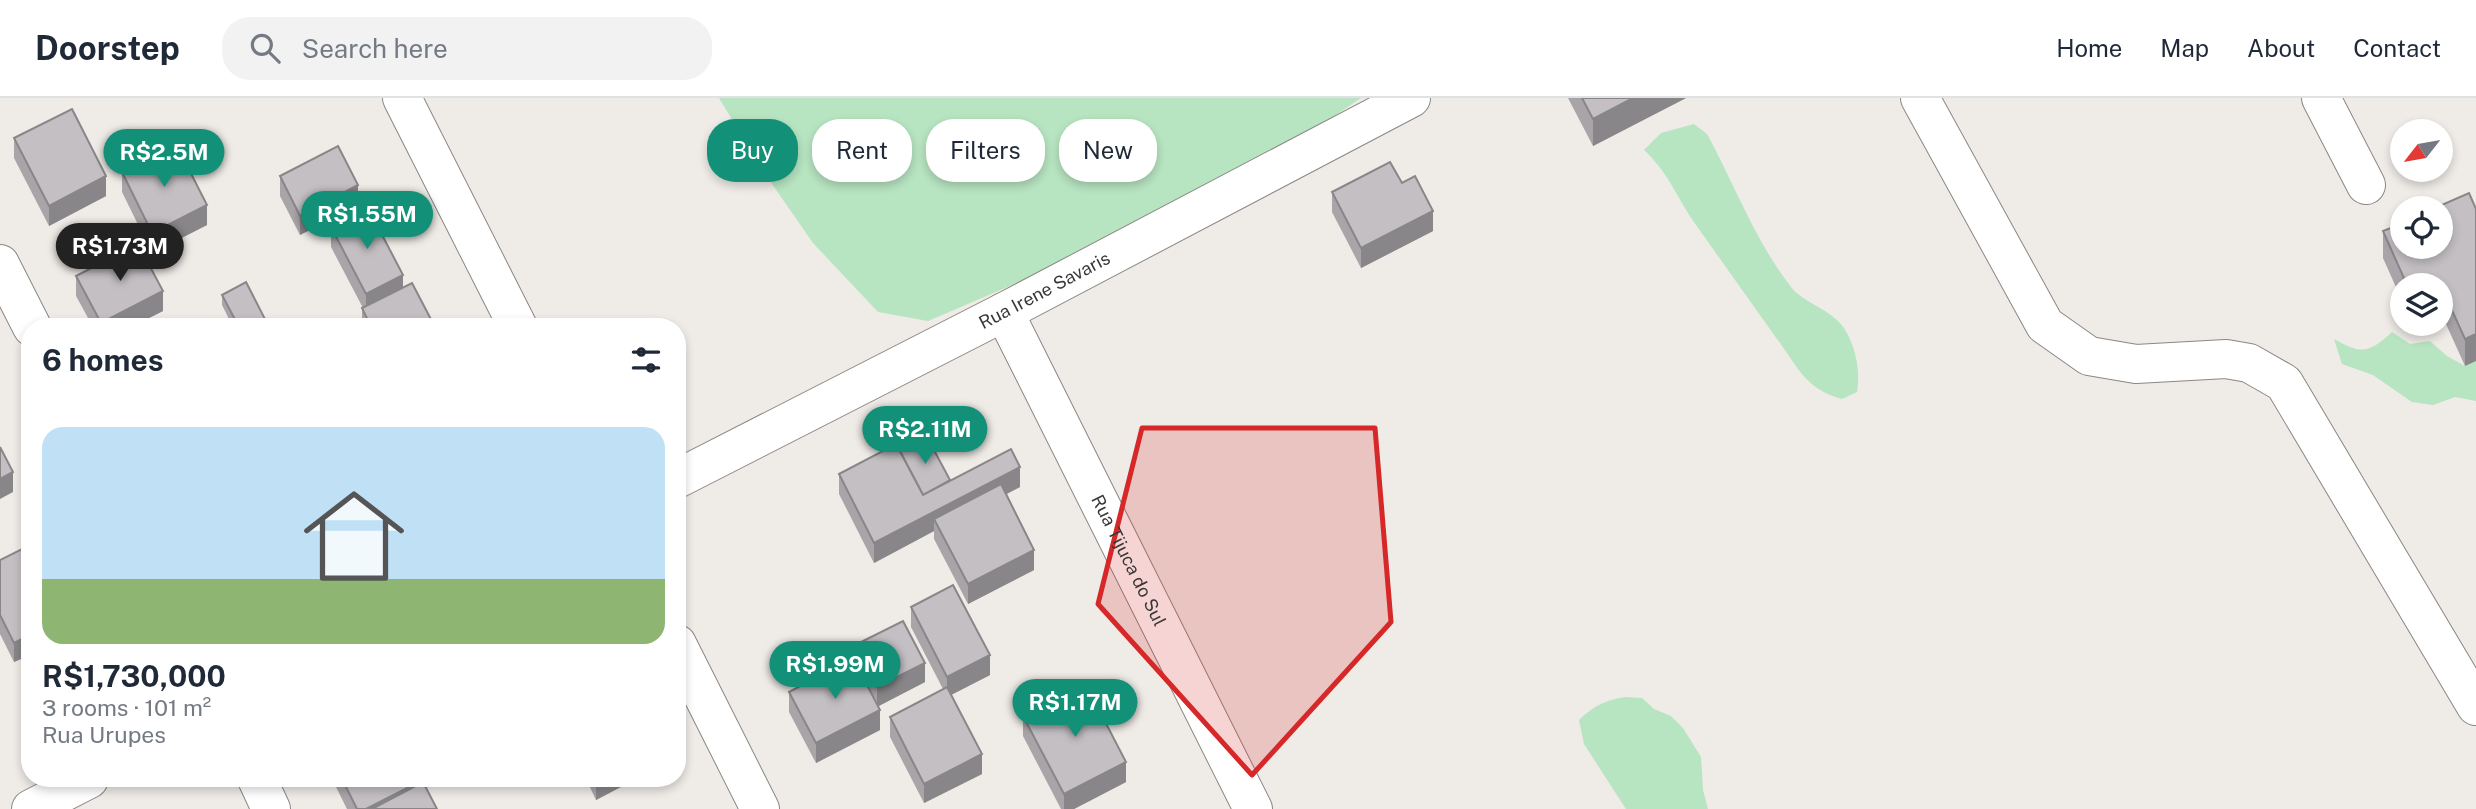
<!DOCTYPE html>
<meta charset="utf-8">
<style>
body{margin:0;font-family:"Public Sans",sans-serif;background:#f2f2f3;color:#1f2937;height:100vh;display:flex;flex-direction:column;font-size:26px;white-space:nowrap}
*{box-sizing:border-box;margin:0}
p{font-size:23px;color:#747a83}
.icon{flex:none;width:38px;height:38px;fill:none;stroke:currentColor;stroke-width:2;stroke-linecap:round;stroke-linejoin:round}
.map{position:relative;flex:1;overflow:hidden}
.panel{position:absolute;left:21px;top:220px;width:665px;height:469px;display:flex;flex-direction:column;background:#fff;border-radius:28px;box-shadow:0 4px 10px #0003}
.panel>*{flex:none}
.top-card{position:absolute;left:707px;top:21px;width:665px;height:63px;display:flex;gap:14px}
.needle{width:46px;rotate:239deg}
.fabs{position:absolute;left:2390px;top:21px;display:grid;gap:14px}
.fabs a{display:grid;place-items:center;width:63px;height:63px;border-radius:50%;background:#fff;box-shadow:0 4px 10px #0003;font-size:35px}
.price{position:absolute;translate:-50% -60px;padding:0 16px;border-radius:24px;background:#129178;color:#fff;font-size:23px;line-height:46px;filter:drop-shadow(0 2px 4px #0008)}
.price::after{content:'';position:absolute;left:50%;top:42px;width:21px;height:16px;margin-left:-10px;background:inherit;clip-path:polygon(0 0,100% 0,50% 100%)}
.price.current{background:#222;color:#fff}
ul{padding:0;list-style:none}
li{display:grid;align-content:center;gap:14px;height:371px;padding:0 21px}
li span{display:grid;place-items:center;height:217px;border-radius:21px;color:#555}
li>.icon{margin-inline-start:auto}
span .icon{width:126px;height:126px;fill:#fffc;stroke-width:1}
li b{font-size:30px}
h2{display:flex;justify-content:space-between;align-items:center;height:84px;padding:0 21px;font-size:30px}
.chip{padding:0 24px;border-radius:28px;background:#fff;box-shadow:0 4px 10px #0003;font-size:24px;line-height:63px}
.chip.current{background:#129178;color:#fff}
header{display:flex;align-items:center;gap:42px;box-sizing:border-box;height:98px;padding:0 35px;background:#fff;border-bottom:2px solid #e0e1e3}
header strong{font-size:33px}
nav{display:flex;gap:38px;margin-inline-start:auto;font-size:24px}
.search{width:490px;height:63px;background:#f2f2f3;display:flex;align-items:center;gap:18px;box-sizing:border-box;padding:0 24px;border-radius:28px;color:#747a83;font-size:26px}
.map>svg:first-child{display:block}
.green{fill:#b7e4c1}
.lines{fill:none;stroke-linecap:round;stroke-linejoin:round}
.street-casing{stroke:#8b8784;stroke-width:40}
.street{stroke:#fff;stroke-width:38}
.wall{fill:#a8a4a8}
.shaded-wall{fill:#888688}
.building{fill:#c3bfc3;stroke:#888688;stroke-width:2}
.marked{fill:#d62828;fill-opacity:0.2;stroke:#d62828;stroke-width:5;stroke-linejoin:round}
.labels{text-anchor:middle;stroke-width:6;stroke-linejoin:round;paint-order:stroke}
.street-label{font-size:18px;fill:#3a3837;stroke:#fdf8f4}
</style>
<header>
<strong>Doorstep</strong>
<div class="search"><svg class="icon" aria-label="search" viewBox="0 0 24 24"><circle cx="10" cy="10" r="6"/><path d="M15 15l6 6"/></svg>Search here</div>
<nav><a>Home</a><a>Map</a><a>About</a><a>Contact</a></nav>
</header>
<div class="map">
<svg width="2476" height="711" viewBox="0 0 2476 711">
<rect width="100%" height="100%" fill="#efebe7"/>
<g class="green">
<path d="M719,0H1361L1315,31L1096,151L928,223L878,214L813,145L761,70Z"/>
<path d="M1694,26L1707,36C1735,87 1755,143 1791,189C1806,208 1836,211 1848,237C1857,256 1860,274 1857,294L1842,301C1805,291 1798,269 1777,241C1750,203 1723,165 1696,127C1677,100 1669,75 1644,52L1661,35Z"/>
<path d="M2392,234L2410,246L2430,243L2447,258L2465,268L2476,259V303L2455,299L2433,307L2412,304L2373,277L2342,266L2334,241C2362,257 2369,255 2392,234Z"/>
<path d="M1626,599L1642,600L1654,611L1671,618L1683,630L1701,659L1703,692L1708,711H1626L1584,646L1579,622C1594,608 1605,602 1626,599Z"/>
</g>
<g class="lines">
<g class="street-casing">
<g id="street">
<path d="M402,0L518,229"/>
<path d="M1920,0L2045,227L2089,258L2136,266L2226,261L2249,265L2284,285L2476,608"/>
<path d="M2321,0L2366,87"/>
<path d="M0,166L32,229"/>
<path id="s1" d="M1004,214L1253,711"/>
<path id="s2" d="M677,381L1004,214L1411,0"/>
<path d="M677,546L760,711"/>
<path d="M257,681L271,711"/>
<path d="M31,711L89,681"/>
</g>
</g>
<use href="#street" class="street"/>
</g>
<g class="wall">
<path d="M1568,0H1686L1593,48Z"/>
<path d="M14,40L106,98L49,128L14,60Z"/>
<path d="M122,74L207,127L152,155L122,94Z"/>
<path d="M280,78L358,107L300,137L280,98Z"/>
<path d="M1402,85L1433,133L1361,170L1332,114V94Z"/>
<path d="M2469,95L2465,268L2441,215V187H2403V205L2383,160V133Z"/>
<path d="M331,129L403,189L435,229H362V210H363L331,149Z"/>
<path d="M76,178L163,213L131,229H93L76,198Z"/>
<path d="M222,197L269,229H233L222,207Z"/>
<path d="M900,353L950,382L1020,389L1006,396L1034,472L968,506L934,441V433L874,465L839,396V376Z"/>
<path d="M30,447V557L14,564L0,536V462Z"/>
<path d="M911,509L990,577L951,597L982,676L924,705L890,639V619L943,591L911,529Z"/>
<path d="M855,547L925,584L878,608L880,632L816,665L789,614V594L855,565Z"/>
<path d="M1023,618L1126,684L1074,711H1061L1023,638Z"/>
<path d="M333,681H414L417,687L437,711H347L333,683Z"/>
<path d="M447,681H467L451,689Z"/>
<path d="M586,681H636L596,702Z"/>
</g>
<g class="shaded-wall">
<path d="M1633,0H1686L1593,48V21Z"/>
<path d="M106,78V98L49,128V108Z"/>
<path d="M358,87V107L300,137V118Z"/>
<path d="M207,107V127L152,155V135Z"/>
<path d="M1433,113V133L1361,170V150Z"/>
<path d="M403,177V197L366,216V196Z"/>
<path d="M163,193V213L131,229H101V225Z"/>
<path d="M2476,236V263L2465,268V241Z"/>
<path d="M1020,369V389L940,431L934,421V433L874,465V445Z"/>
<path d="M13,374V394L0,401V381Z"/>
<path d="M1034,452V472L968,506V486Z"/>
<path d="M30,537V557L14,564V545Z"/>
<path d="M990,557V577L947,599V579Z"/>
<path d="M925,565V584L877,609V589Z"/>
<path d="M880,612V632L816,665V645Z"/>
<path d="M982,656V676L924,705V686Z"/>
<path d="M1126,664V684L1074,711H1064V696Z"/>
<path d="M451,681H467L451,689Z"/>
<path d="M598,681H636L596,702V682Z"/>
<path d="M417,685V705L405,711H366Z"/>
</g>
<g class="building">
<path d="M1582,0H1633L1593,21Z"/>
<path d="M72,11L106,78L49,108L14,40Z"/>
<path d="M176,46L207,107L152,135L122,74Z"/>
<path d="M338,48L358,87L300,118L280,78Z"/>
<path d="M1390,64L1402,85L1415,78L1433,113L1361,150L1332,94Z"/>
<path d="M2469,95L2476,111V236L2465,241L2440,186L2437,187H2407L2383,133L2403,125V149H2441V110H2435Z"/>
<path d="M368,110L403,177L366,196L331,129Z"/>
<path d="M138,146L163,193L101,225L76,178Z"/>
<path d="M246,184L269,229H239L222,197Z"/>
<path d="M412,185L435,229H371L362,210Z"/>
<path d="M927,339L950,382L923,397L900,353Z"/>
<path d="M896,346L923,397L1011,351L1020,369L874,445L839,376Z"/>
<path d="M0,349L13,374L0,381Z"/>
<path d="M1001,386L1034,452L968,486L934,421Z"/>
<path d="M30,447V537L14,545L0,517V462Z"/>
<path d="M953,487L990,557L947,579L911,509Z"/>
<path d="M903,523L925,565L877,589L855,547Z"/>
<path d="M853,560L880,612L816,645L789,594Z"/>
<path d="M1085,585L1126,664L1064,696L1023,618Z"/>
<path d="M947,589L982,656L924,686L890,619Z"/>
<path d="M342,681H414L417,685L366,711H357Z"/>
<path d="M423,684L437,711H372Z"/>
</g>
<path class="marked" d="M1142,330H1375L1391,524L1252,677L1098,506Z"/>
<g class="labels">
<g class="street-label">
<text dy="6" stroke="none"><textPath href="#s2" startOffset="413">Rua Irene Savaris</textPath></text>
<text dy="6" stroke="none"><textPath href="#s1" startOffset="278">Rua Tijuca do Sul</textPath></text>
</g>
</g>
</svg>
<div class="fabs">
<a><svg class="needle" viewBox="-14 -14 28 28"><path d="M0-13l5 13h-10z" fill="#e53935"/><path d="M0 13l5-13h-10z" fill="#747a83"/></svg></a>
<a><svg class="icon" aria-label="locate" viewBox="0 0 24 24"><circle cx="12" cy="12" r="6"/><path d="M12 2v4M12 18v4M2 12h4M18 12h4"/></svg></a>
<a><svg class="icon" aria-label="layers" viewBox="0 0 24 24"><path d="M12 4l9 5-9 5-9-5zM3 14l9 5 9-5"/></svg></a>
</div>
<b class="price" style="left:164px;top:91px">R$2.5M</b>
<b class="price" style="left:367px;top:153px">R$1.55M</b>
<b class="price current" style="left:120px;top:185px">R$1.73M</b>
<b class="price" style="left:925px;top:368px">R$2.11M</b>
<b class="price" style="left:835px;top:603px">R$1.99M</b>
<b class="price" style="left:1075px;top:641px">R$1.17M</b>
<div class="top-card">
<a class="chip current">Buy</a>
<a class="chip">Rent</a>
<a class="chip">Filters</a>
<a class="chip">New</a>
</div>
<section class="panel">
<h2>6 homes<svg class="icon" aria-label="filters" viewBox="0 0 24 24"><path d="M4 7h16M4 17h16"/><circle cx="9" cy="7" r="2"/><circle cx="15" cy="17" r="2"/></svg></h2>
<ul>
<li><span style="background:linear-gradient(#bfe0f5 70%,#8fb573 0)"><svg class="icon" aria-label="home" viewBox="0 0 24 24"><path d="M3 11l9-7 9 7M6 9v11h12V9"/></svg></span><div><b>R$1,730,000</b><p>3 rooms · 101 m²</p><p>Rua Urupes</p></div></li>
</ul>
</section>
</div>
